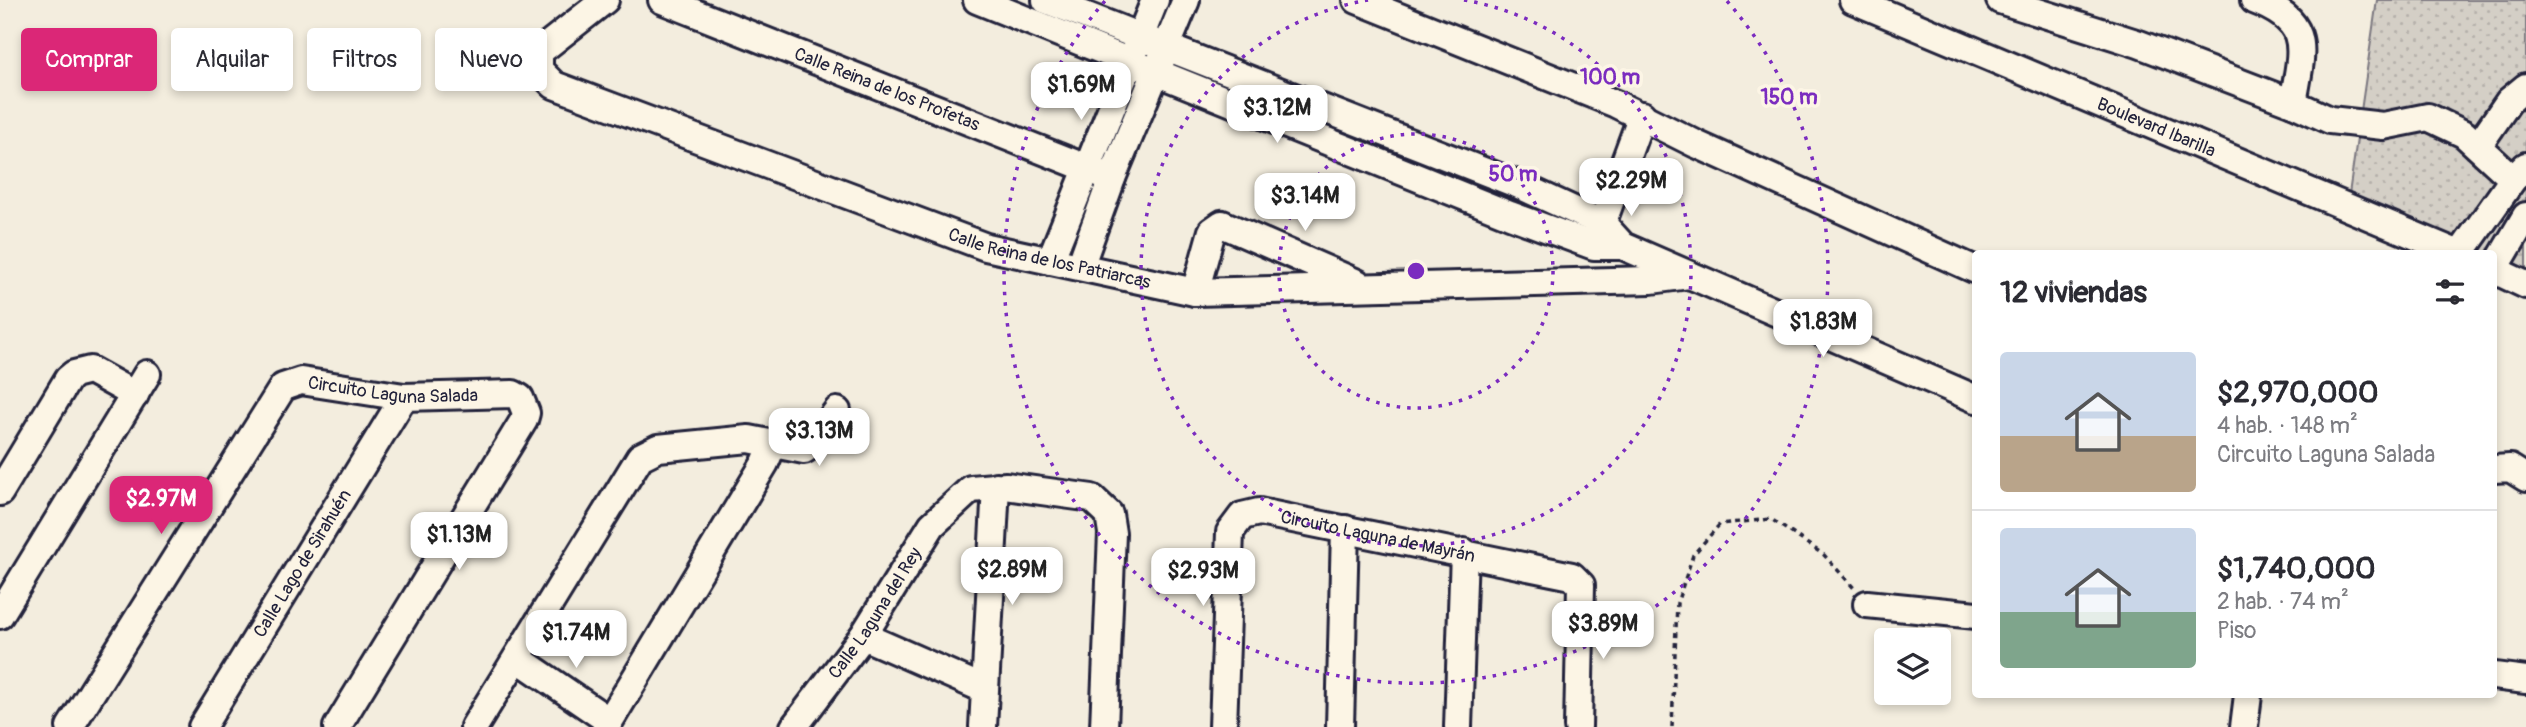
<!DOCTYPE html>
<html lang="es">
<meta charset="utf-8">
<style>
body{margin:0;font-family:Pangolin,sans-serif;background:#f2f2f3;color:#2b2b33;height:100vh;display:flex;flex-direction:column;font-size:26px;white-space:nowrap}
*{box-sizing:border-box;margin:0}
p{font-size:23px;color:#7c7c81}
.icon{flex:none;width:38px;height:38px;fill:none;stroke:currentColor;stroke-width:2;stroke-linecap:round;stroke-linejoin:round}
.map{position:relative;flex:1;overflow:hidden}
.panel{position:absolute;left:1972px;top:250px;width:525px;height:448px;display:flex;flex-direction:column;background:#fff;border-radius:7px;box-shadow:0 4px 10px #0003}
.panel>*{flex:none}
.top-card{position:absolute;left:21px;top:28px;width:665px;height:63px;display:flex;gap:14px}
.fabs{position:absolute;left:1874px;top:628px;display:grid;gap:14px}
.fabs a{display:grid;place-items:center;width:77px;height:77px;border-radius:7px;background:#fff;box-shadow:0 4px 10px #0003;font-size:35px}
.price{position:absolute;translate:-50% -60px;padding:0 16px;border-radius:14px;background:#fff;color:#222;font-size:23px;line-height:46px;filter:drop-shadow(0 2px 4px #0008)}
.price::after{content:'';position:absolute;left:50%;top:42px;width:21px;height:16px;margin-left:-10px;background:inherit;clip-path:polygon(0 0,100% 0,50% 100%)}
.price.selected{background:#db2777;color:#fff}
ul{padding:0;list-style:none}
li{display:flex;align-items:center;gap:21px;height:175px;padding:0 28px}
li+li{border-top:2px solid #e1e1e2}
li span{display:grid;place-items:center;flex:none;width:196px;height:140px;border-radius:7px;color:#555}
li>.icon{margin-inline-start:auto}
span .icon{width:84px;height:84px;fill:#fffc;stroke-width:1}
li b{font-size:30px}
h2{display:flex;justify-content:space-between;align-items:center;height:84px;padding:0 28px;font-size:30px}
.chip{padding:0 24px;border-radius:7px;background:#fff;box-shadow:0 4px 10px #0003;font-size:24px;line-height:63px}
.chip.selected{background:#db2777;color:#fff}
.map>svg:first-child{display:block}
.grass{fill:url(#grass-dots);stroke:#7b7880;stroke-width:2}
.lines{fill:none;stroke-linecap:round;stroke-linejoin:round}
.minor-casing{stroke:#22223b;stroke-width:32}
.path{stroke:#22223b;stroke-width:3.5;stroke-dasharray:5 5;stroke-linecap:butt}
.minor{stroke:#fcf5e5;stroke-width:26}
.ring{fill:none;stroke:#7b2cbf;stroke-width:3.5;stroke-dasharray:3.5 7}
.labels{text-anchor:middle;stroke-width:7;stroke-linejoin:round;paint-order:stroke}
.street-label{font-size:18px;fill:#22223b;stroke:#fcf5e5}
.centre{fill:#7b2cbf;stroke:#fcf5e5;stroke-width:3.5}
.ring-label{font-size:21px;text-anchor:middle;font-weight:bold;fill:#7b2cbf;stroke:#fcf5e5;stroke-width:7;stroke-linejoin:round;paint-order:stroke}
</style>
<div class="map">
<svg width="2526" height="727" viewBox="0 0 2526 727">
<defs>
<pattern id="grass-dots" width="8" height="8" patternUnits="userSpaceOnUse" patternTransform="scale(1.75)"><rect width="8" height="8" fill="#d4cfc6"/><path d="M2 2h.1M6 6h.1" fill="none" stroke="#b6b1ab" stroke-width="1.8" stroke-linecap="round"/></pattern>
</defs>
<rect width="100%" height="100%" fill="#f3edde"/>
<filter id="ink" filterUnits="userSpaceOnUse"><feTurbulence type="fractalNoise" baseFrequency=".0143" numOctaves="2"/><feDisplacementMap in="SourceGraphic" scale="14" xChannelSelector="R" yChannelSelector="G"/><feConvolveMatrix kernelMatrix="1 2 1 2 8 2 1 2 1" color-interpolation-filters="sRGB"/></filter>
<g filter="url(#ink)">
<path class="grass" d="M2377,0H2526V280L2494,254H2467L2348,201Z"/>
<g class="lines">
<g class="minor-casing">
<g id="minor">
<path id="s1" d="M605,0L539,52V70L554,85L986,247L1195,292L1651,280L1689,275"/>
<path id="s2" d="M662,0L1112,178"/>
<path d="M977,0L1510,215L1594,246H1623"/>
<path d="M1046,0L1519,185L1602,223L1623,246L1976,399"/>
<path d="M1357,0L1616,104L1696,144L1976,270"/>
<path id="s3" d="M1853,0L2459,254"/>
<path d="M2000,0L2139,44L2293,103L2330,120L2383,126L2428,117L2464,134L2513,179"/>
<path d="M2254,0C2314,23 2302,49 2293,103"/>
<path d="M2478,146L2509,101L2526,87"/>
<path d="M1597,238L1642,115"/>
<path d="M2460,254L2513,179L2526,166"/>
<path d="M1050,261L1155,0"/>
<path d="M1080,267L1112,178L1186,0"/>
<path d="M2494,270L2526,216"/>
<path d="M2494,270L2526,285"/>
<path d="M1195,292L1212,231L1222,224L1357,283"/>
<path d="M2494,469L2510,468L2526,478"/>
<path d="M0,492L68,379L74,374L90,370L135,395"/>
<path d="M1867,604L1976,615"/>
<path d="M0,615L147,374"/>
<path d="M863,636L984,689"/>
<path d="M517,658L609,721"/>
<path d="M2494,676L2526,680"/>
<path id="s4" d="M70,727L283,387L301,381L404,397L513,394L520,398L526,413L524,420L337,727"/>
<path id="s5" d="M202,727L404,397"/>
<path d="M474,727L640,457L658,448L749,439L804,450L812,444L837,411"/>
<path d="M606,727L765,463L773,444"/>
<path id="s6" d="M794,727L863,636L932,525L971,489L1006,486L1092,498L1109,514L1112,533L1104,727"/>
<path d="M983,727L996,486"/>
<path id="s7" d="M1223,727L1230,532L1242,516L1259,512L1572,576L1581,585L1578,727"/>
<path d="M1340,727L1345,529"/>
<path d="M1458,727L1464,552"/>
<path d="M2244,727L2248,695"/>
</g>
</g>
<path class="path" d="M1672,727L1677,603L1693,555L1720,524L1771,519L1824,555L1854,588"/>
<use href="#minor" class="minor"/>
</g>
</g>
<g class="ring">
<circle cx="1416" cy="271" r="137"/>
<path d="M1464 0A275 275 0 1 1 1368 0"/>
<path d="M1727 1A412 412 0 1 1 1105 1"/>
</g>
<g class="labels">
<g class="street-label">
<text dy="6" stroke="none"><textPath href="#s2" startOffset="242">Calle Reina de los Profetas</textPath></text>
<text dy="6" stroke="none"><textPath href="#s3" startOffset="329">Boulevard Ibarilla</textPath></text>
<text dy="6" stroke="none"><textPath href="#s1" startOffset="649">Calle Reina de los Patriarcas</textPath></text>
<text dy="6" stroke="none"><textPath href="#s4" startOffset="513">Circuito Laguna Salada</textPath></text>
<text dy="6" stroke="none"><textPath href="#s7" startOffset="354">Circuito Laguna de Mayrán</textPath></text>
<text dy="6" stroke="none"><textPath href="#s5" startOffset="192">Calle Lago de Sirahuén</textPath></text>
<text dy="6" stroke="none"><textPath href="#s6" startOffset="140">Calle Laguna del Rey</textPath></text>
</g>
</g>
<circle cx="1416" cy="271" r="10" class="centre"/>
<g class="ring-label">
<text x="1610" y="84">100 m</text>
<text x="1789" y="104">150 m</text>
<text x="1513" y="181">50 m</text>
</g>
</svg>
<div class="fabs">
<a><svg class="icon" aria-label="layers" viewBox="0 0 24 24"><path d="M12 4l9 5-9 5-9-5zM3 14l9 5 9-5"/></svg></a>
</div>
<b class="price" style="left:1081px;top:122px">$1.69M</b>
<b class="price" style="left:1277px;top:145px">$3.12M</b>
<b class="price" style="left:1631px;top:218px">$2.29M</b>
<b class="price" style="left:1305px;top:233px">$3.14M</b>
<b class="price" style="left:1823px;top:359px">$1.83M</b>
<b class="price" style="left:819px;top:468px">$3.13M</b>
<b class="price selected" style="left:161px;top:536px">$2.97M</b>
<b class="price" style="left:459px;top:572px">$1.13M</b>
<b class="price" style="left:1012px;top:607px">$2.89M</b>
<b class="price" style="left:1203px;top:608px">$2.93M</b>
<b class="price" style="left:1603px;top:661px">$3.89M</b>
<b class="price" style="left:576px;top:670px">$1.74M</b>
<div class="top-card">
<a class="chip selected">Comprar</a>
<a class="chip">Alquilar</a>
<a class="chip">Filtros</a>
<a class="chip">Nuevo</a>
</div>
<section class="panel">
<h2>12 viviendas<svg class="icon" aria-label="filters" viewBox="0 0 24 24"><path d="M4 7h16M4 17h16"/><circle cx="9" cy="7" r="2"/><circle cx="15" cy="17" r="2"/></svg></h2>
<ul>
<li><span style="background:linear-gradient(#c9d6e8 60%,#b9a48a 0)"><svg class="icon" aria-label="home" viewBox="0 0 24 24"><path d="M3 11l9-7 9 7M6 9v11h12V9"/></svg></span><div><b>$2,970,000</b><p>4 hab. · 148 m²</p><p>Circuito Laguna Salada</p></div></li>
<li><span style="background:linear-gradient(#c9d6e8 60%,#7fa58c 0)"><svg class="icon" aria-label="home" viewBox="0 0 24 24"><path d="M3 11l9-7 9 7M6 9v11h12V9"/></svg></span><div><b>$1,740,000</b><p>2 hab. · 74 m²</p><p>Piso</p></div></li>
</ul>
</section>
</div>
